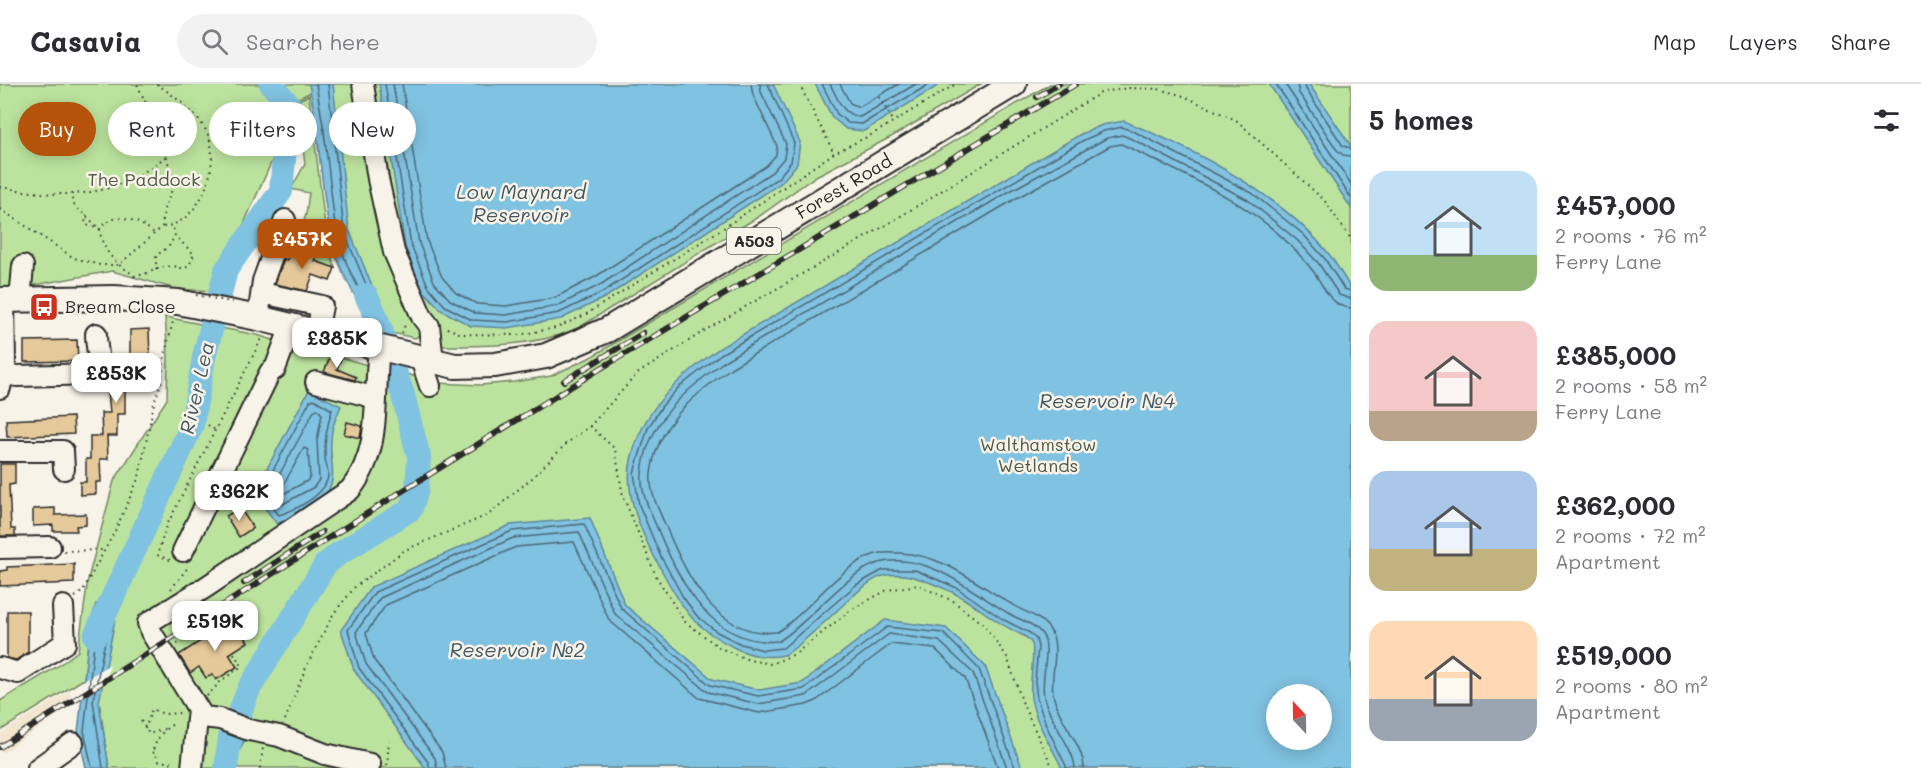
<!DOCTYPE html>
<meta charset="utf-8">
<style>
body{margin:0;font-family:Mali,sans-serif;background:#f2f2f3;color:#2b2b33;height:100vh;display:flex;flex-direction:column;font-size:22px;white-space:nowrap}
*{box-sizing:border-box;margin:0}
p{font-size:20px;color:#7c7c81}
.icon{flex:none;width:33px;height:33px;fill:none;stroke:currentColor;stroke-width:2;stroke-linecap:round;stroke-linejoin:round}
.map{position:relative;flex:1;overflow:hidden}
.panel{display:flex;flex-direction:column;background:#fff;width:570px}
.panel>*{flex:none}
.guide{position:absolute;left:18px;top:18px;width:570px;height:54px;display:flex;gap:12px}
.needle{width:39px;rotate:338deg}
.tools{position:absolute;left:1266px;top:600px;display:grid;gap:12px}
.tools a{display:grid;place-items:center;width:66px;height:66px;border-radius:50%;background:#fff;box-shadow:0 3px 15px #0003;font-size:30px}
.price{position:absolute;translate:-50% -51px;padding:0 14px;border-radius:12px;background:#fff;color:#222;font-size:20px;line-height:39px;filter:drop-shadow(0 2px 3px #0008)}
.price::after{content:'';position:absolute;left:50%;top:36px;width:18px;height:14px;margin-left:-9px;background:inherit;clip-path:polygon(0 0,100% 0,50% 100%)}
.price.selected{background:#b45309;color:#fff}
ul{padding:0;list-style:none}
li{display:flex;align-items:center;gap:18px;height:150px;padding:0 18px}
li span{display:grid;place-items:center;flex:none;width:168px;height:120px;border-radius:18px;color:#555}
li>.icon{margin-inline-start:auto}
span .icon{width:72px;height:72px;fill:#fffc;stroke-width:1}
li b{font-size:26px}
h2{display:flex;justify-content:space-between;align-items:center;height:72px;padding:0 18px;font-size:26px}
.pill{padding:0 21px;border-radius:27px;background:#fff;box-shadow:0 3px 15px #0003;font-size:21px;line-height:54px}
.pill.selected{background:#b45309;color:#fff}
header{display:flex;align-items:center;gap:36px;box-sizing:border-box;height:84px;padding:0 30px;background:#fff;border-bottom:2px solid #e1e1e2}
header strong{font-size:28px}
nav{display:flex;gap:33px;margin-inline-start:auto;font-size:21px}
.search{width:420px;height:54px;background:#f2f2f3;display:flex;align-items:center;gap:15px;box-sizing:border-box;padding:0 21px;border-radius:33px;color:#7c7c81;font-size:22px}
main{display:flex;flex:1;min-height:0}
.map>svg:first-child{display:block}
.built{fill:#f2e6d1}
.green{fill:#bce39e;stroke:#748764;stroke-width:1.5;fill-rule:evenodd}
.water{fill:#80c2e1;stroke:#5e8698;stroke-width:1.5;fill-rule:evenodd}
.pier{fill:#f7f3e8}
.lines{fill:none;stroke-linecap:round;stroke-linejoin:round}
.shore{stroke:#4d6774;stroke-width:1.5}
.river{stroke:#80c2e1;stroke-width:24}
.building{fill:#e6c99a;stroke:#2b2b2b;stroke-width:1.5}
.minor-casing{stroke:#2b2b2b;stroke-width:24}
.major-casing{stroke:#2b2b2b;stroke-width:28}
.path{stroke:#2b2b2b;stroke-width:2;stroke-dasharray:1.5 4.5;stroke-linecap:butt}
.minor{stroke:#f7f3e8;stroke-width:20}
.major{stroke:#f7f3e8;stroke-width:24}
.rail-casing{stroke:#2b2b2b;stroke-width:6}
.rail{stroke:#f7f3e8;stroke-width:4;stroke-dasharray:11;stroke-linecap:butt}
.path-bridge{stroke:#2b2b2b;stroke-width:2;stroke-dasharray:1.5 4.5;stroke-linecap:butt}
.labels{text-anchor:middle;stroke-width:5;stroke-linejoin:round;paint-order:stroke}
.shield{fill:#f7f3e8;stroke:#686764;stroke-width:1.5}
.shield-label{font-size:16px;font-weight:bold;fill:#2b2b2b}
.park-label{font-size:18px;fill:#4f5948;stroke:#f7f3e8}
.street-label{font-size:18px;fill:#2b2b2b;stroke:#f7f3e8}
.poi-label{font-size:18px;fill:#2b2b2b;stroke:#f7f3e8;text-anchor:start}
.water-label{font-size:20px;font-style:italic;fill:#445862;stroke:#f7f3e8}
</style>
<header>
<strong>Casavia</strong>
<div class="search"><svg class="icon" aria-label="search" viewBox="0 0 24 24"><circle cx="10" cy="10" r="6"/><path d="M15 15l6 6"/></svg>Search here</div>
<nav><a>Map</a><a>Layers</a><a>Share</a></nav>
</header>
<main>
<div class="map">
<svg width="1351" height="684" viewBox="0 0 1351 684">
<rect width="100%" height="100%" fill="#f7f3e8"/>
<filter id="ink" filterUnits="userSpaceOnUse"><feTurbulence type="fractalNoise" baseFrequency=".0167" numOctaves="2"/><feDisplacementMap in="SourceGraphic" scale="12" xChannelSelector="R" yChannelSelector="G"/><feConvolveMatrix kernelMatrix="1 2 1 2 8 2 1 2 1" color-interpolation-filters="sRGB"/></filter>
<g filter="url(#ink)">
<path class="built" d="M69,607L73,620L3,669L0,664V650Z"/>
<g class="green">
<path d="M0,0H981L891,53L816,92L761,131L575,246C532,262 488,262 442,262L437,250L423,249L415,254L383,247L371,242L342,185L330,152L311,8L276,25L275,70L214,207L176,205L112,187L29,202L0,203Z"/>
<path d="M1050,0H1351V684H109L99,618L97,521L90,542L84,595L0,647V617L58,582L78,567L88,495L114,397L167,315L168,272L165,233L257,251L283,259H293L377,284H388L435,299L481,301L514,298L551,292L591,273ZM1276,610H1322V656H1276Z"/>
<path d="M309,11L327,158L335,184L315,177L317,172L284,161L287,153L298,157L306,130L309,109L291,105L305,80L297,17Z"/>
</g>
<g class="water">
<path d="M259,0H283L293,18L276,25Z"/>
<path d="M309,0H333L349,146L387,238L371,242C356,213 336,182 330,150C321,100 319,50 309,0Z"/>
<path d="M379,0H773L800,58L797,80L781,99L606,213L561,235L507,244L471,242L441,226L422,205L405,162Z"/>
<path d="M815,0H941L864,47L846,45L832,33Z"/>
<path d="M1269,0H1309L1351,62V124Z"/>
<path d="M1124,37C1196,66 1279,109 1329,170C1337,181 1344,193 1351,205V684H1062C1051,661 1035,639 1031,614C1029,600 1035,569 1032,560C1029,553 1020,550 1014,547C992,536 974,519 952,508C932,499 906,486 883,492C873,494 861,505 853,512C840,523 796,567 784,571C768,575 749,571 735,564C694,544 683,526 662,487C644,455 623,413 631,376C642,325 678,295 718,265L1081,50L1102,41ZM1276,610H1322V656H1276Z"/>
<path d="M309,306L341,322C336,334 331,344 331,357C329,377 339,395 325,411C316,422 290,433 277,440L259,416L256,405Z"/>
<path d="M590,434L625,521L712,595L759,606L802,599L885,536L946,544L985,582L1022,684H428L424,682L354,586L341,546L371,503L510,441Z"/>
<path d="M96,520L117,525L99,618L109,684H86L78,648L90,542Z"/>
<path d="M225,643L248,649L236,674L235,684H220Z"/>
</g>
<path class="pier" d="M110,580L106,599L78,617L80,599Z"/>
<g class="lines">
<g class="shore">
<path d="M316,0L324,47L336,150L348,183L370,227L373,228L376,224L344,148L328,0"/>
<path d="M385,0L411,161L428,202L445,222L472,236L507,238L559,229L603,208L778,94L791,78L794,59L768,0"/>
<path d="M393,0L419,159L434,198L450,216L475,229L506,231L557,222L600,201L772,88L784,74L786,60L761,8L760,0"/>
<path d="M402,0L427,157L442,193L456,209L477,220L506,222L554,214L595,193L766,82L776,71L777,62L753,11L751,0"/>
<path d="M822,0L837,30L848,39L862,40L930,0"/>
<path d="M830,0C838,15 842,31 860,33L916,0"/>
<path d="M840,0L850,19L859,23L899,0"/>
<path d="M1276,0L1351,114"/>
<path d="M1285,0L1351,100"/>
<path d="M1297,0L1299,9L1337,66L1343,71L1351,72"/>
<path d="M1305,0L1306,5L1343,62L1351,64"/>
<path d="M314,315L332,326C327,342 324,355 325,372C325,378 328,385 328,391C327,411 295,426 279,431L265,414L263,405L310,317Z"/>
<path d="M317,325L322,330L317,357L319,396L314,403L281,421L271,406L314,327Z"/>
<path d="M304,364L308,366L310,393L307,397L283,410L281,405Z"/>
<path d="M92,684L84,647L96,543L100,530L103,528L110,532L93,617L103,684"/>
<path d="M430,684L428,678L359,584L348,546L375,508L512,447L584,440L621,524L710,601L758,612L804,605L887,543L943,549L979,585L1015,684"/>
<path d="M437,684L435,674L366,580L356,548L380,514L513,454L579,448L615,530L708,608L758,620L806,612L889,550L939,557L973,589L1007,684"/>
<path d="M446,684L442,668L374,576L366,549L386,521L516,463L574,458L609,536L699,614L759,629L806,621L816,617L891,560L935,565L965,594L998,684"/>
<path d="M1067,684L1046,641L1037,615L1035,597L1038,563L1036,555L1030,549L1004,536L957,504L915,486H883L856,501L783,564L763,566L741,560L717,548L697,532L683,513L660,471L639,421L634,389L648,344L662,322L678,304L721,270L1084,56L1104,47L1122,43L1137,49L1252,109L1303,150L1325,175L1344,205L1351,207"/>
<path d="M1075,684C1074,664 1049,637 1044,613C1040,595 1052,564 1042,550C1034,539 1019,536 1008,529C971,507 926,467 879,479C848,486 808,540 779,557C712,563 680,499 658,446C651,429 640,409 642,390C646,338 687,305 726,276L1010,107L1107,54L1122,51L1134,56L1248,116L1297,156L1319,180L1339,211L1351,215"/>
<path d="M1084,684C1083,659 1057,636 1053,609C1050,589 1061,564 1050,546C1042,533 1026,529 1013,521C976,500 944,470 899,469C892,469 883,468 876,470C840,480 808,529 777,548C714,555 684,486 664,438C658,424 649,407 651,390C656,341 694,311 731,284L1015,115L1110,62L1121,60L1130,64C1186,92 1248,117 1292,163C1299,170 1307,179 1313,187C1324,202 1330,223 1351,224"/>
</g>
<g class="river">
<path d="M95,552L192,341L204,273L226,186L281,107L289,21L271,0"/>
<path d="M226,684L230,653L249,605L325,481L337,471L411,425L417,406L419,373L402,308L376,232L366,211"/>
</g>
</g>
<g class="building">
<path d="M291,163L317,172L315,177L335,184L330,197L313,191L307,207L275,200L284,175L287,176Z"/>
<path d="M149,245L150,277H144V300L125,301V330H117V352H107L108,375H100L101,398H96V410L80,411V398H86V375H90V352H102L101,329H110L107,297L111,278L130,277V246Z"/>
<path d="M77,256L78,277L24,278V257Z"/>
<path d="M330,273L341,275L337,285L356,293L355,296L324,288Z"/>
<path d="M73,333L74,350L7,353L6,336Z"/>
<path d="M347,338L362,342L360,354L344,350Z"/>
<path d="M0,380H15V400L9,401L11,445H15V452H0Z"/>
<path d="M55,424V431L86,430V441L76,442L77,447H53V441L33,442V425Z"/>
<path d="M240,424L253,444L239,453L226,432Z"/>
<path d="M74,480V499L0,502V487L7,486V483Z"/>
<path d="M7,527H28V568L16,576L7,574Z"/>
<path d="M234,535L248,558L229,570L237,583L216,596L212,590L206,594L199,583L190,589L179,571Z"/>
</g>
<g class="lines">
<g class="minor-casing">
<g id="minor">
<path d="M363,0L378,95L394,168L422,233L429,242L433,277"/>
<path d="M262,209L322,222L317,248"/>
<path d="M20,216L23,182"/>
<path d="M258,234L263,197L285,136"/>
<path d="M421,275L430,302"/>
<path d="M4,290L17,292L98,290C101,277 96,264 96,250"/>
<path d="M316,298L376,314"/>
<path d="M0,304L5,280L4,216"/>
<path d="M0,367H63L64,385"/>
<path d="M0,464L50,463"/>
<path d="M183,467L270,288L275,285L291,242"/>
<path d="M0,584L18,589L65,559L63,522"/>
<path d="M370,680L325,670L279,652L249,646L220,635L203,633L151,548L148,539L206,503L350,406C383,365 373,313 379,264"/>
<path d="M38,684L73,659"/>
<path d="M192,684L198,625"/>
</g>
</g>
<g class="major-casing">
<path id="major" d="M0,216L114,214L178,218L258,234L455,282L495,281L546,272L607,246L1014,0"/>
</g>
<g class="path">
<path d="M157,0C174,12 197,29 207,48C222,80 201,140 162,143"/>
<path d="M799,0L834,69"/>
<path d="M0,103C65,115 113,116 166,72"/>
<path d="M70,109L74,121L100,145C100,158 110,175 122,183C128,187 133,189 136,196"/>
<path d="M0,125L74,174L100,181H119L162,143L164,125L174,101L161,52L137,0"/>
<path d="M87,131L85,135L86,141L100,145C114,125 140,137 154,149"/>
<path d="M156,186V172L169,162L175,152"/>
<path d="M134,192C148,191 159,182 172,182C178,182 181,186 187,183C191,180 192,174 194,170L175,152L173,143"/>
<path d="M447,244L462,250L519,251L556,244L585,231L725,143L834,69L873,50L956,0"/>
<path d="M402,249L406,238"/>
<path d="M208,341L215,346"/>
<path d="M590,342L615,365L623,412L656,492L684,537L720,564L749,576L771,580L795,570L851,526L887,506L918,501L953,517L985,542L1007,573L1024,623L1053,684"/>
<path d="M64,467L103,466"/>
<path d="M170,476L157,471L167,441L262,254"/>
<path d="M171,505L189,482"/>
<path d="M75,513L82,508L115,447L139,393L154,319L161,299L165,270L173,237"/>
<path d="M188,531L198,547"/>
<path d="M200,546L201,548L194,552L195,555L202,550L205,554"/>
<path d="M177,560L223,532L228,539"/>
<path d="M207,612L222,596L242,582L233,568"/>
<path d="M285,636L307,581L334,529L355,503L405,466L488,431L532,394L566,360L590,342L637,290L709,244L883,143L1102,8L1130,4L1158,5L1181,11L1236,36L1324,116L1351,155"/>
<path d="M141,637L149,650L167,644"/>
<path d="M172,641C162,646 155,658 152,669L155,668L158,677L175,679"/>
<path d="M145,645L152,625L164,630L181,629"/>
<path d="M387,681L389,657"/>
<path d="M260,684L263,664"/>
</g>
<use href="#minor" class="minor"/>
<use href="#major" class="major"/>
<g class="rail-casing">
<g id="rail">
<path d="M1037,13L1059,0"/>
<path d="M564,297L643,249"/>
<path d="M244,499L322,448"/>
<path d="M0,663L404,406L598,286L1076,0"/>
</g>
</g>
<use href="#rail" class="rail"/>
<g class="path-bridge">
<path d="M879,13L894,38"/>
<path d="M196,211L236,219"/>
</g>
</g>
</g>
<defs>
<g id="bus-square" transform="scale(1.5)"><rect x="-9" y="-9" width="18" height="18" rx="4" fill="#c8321e" stroke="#f7f3e8"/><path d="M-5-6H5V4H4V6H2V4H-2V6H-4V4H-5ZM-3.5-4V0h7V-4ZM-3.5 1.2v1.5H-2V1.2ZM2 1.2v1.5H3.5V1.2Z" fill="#fff"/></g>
</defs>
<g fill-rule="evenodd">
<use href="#bus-square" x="44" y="223"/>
</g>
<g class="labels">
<rect class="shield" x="727" y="144" width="54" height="26" rx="4.5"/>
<g class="shield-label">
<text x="754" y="163">A503</text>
</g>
<g class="park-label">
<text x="144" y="102">The Paddock</text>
<text x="1038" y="367">Walthamstow<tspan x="1038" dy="21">Wetlands</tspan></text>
</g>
<g class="street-label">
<text transform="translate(844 103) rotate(-31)" y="6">Forest Road</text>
</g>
<g class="poi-label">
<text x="65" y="229">Bream Close</text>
</g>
<g class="water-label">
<text x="521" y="115">Low Maynard<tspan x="521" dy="23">Reservoir</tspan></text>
<text transform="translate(197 304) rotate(-77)" y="7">River Lea</text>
<text x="1107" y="324">Reservoir №4</text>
<text x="517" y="573">Reservoir №2</text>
</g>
</g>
</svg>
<div class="tools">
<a><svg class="needle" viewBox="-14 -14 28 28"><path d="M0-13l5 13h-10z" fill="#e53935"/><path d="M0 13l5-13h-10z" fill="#7c7c81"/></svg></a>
</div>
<b class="price selected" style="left:302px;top:186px">£457K</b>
<b class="price" style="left:337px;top:285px">£385K</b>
<b class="price" style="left:116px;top:320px">£853K</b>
<b class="price" style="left:239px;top:438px">£362K</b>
<b class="price" style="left:215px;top:568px">£519K</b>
<div class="guide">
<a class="pill selected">Buy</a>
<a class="pill">Rent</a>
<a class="pill">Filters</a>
<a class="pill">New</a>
</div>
</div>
<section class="panel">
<h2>5 homes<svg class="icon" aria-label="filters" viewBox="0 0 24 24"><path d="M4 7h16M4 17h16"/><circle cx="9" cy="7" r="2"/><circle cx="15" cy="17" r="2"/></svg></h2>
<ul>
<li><span style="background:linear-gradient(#bfe0f5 70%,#8fb573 0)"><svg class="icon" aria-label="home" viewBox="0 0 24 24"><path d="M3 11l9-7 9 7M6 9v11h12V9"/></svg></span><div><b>£457,000</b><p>2 rooms · 76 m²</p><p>Ferry Lane</p></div></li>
<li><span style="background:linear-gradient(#f6c9c9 75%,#b9a48a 0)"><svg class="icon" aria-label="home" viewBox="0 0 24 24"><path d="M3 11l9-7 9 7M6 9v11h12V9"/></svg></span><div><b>£385,000</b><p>2 rooms · 58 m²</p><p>Ferry Lane</p></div></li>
<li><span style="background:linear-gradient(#a9c7e8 65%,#c2b280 0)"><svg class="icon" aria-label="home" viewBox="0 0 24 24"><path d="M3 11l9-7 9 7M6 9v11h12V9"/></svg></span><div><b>£362,000</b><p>2 rooms · 72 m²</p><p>Apartment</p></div></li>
<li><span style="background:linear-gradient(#ffd9b3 65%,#9aa5b1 0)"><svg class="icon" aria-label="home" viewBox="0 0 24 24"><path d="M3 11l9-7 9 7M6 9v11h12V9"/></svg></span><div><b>£519,000</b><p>2 rooms · 80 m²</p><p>Apartment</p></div></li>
</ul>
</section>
</main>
